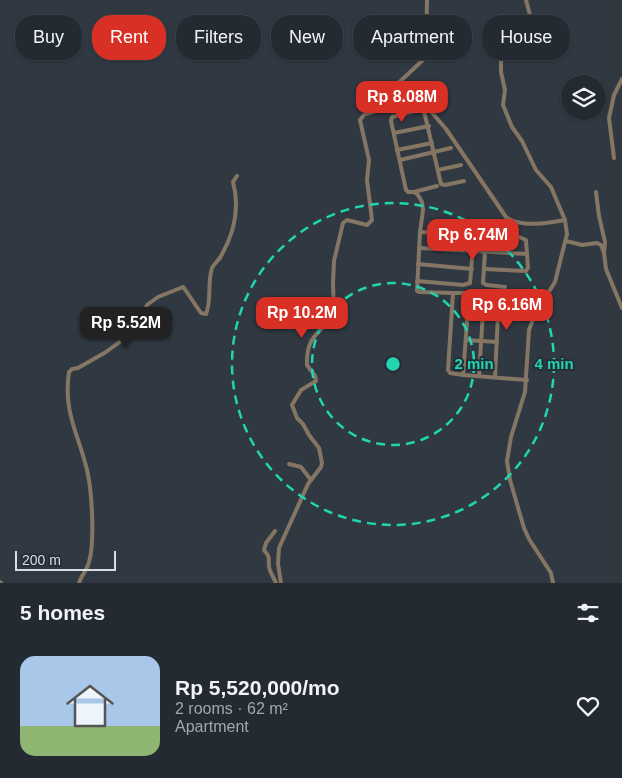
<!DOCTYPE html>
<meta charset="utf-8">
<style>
body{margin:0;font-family:Arial,sans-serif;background:#30363e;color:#f1f3f6;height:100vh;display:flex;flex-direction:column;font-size:19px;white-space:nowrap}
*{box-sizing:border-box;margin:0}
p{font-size:16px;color:#a3a7ac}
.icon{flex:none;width:28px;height:28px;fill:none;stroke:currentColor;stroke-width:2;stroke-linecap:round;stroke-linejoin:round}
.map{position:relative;height:583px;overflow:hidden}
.drawer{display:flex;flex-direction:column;background:#242a32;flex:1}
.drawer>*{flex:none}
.banner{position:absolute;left:15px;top:15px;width:592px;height:45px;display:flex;gap:10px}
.tools{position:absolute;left:561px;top:75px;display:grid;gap:10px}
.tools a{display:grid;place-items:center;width:45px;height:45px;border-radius:50%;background:#242a32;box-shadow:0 1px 4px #0004,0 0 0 1px #41464d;font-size:25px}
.scale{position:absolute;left:15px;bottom:12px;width:101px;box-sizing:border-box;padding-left:5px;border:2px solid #d8dde4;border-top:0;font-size:14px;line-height:18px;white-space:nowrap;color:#d8dde4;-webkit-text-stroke:4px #262e38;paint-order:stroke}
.price{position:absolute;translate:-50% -42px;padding:0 11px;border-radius:10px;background:#d93025;color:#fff;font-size:16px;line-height:32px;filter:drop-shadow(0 1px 2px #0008)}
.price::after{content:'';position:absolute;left:50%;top:30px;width:15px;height:11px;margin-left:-8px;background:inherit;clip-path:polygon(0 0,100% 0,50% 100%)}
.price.on{background:#222;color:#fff}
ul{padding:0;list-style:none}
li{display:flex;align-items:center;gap:15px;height:125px;padding:0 20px}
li+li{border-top:1px solid #41464d}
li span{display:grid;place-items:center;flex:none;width:140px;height:100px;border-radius:15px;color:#555}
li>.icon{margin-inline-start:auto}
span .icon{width:60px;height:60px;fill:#fffc;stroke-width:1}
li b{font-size:21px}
h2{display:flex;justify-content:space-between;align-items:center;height:60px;padding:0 20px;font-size:21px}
.chip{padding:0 18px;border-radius:20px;background:#242a32;box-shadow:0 1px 4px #0004,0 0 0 1px #41464d;font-size:18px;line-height:45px}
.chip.on{background:#d93025;color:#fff}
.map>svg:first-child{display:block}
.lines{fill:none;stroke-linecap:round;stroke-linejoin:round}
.minor{stroke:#857664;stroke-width:4}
.ring{fill:none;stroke:#21d5b0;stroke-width:2.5;stroke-dasharray:9 6}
.centre{fill:#21d5b0;stroke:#262e38;stroke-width:2.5}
.ring-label{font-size:15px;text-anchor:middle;font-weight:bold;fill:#21d5b0;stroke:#262e38;stroke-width:4;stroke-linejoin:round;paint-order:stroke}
</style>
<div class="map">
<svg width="622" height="583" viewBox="0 0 622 583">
<rect width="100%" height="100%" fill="#303842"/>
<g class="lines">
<g class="minor">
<path d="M526,0L531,19L530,27L514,38L501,58V72L505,90L503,105L512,127L522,141L536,170L551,187L565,220L567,234L555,282L535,314L529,330L525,392L511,437L507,461L510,480L524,528L529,539L551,573L553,583"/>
<path d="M366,114L385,108L398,98L406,95L428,108L446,129L506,217C520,228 549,223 565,220"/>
<path d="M394,133L429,126"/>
<path d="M397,150L432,143"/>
<path d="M614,158L609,118L614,95L622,79"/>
<path d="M400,160L451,148"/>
<path d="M438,170L461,165"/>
<path d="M414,192L437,186"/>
<path d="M596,192L599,216L605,242L604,253"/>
<path d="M420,232L519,237L526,240L528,268L526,271L484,269"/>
<path d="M566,241L582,245L597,243L601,245L604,253L606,269L622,308"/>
<path d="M419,248L527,254"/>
<path d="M485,252L483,283L487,285L505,287"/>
<path d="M418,264L472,269"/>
<path d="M417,281L463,285L470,283L474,235"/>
<path d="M453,293H466L469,295L463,375L527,380"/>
<path d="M468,310L483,311L479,376"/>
<path d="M483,311L497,312L498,314L495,377"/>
<path d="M466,340L497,342"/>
<path d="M463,375L450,373L448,370L453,293L420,292L417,291L420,232L423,210L422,202L418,195L414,192H408L406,190L391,121L392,117L418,110L424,111L441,184L445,185L464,181"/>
<path d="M289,464L301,467L311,480"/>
<path d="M275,531L266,543L264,550C271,559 268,557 269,566C269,571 274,578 276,583"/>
<path d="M0,582L1,583"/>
<path d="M79,583C81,576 87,570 89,562C95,542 92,491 87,470C78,433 63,412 69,372L72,369L78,368L106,352L125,338L140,320L147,305L158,297L183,287L184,288L201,313L206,314C212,300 207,283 212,268C214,264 219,260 221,256C235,232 240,208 233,182L237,176"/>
<path d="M281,583L278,564L279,548L308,484L321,467L322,463L319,448L309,435L303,424L297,418L292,405L301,390L316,381L315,376L307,365C306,337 318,334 334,316L333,283L334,261L343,223L347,220L367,225L372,220L367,180L369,160L360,120L364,115L423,60L426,52L427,0"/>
</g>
</g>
<g class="ring">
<circle cx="393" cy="364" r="81"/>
<circle cx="393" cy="364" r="161"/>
</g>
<circle cx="393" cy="364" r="8" class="centre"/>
<g class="ring-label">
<text x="474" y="369">2 min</text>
<text x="554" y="369">4 min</text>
</g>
</svg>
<div class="tools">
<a><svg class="icon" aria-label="layers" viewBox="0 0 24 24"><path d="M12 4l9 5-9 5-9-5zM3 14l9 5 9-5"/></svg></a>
</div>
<div class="scale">200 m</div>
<b class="price" style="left:402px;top:123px">Rp 8.08M</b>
<b class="price" style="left:473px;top:261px">Rp 6.74M</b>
<b class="price" style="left:507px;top:331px">Rp 6.16M</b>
<b class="price" style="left:302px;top:339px">Rp 10.2M</b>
<b class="price on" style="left:126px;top:349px">Rp 5.52M</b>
<div class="banner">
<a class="chip">Buy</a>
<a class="chip on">Rent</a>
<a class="chip">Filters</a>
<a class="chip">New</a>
<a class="chip">Apartment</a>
<a class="chip">House</a>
</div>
</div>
<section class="drawer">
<h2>5 homes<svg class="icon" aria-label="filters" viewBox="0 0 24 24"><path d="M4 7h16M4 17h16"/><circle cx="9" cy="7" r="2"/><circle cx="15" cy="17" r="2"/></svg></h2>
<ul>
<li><span style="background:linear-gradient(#a9c7e8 70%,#8fb573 0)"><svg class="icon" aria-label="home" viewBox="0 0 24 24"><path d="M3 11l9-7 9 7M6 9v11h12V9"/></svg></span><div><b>Rp 5,520,000/mo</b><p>2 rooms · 62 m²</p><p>Apartment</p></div><svg class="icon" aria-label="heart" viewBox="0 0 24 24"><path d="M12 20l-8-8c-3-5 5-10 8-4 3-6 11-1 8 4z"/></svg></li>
</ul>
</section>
